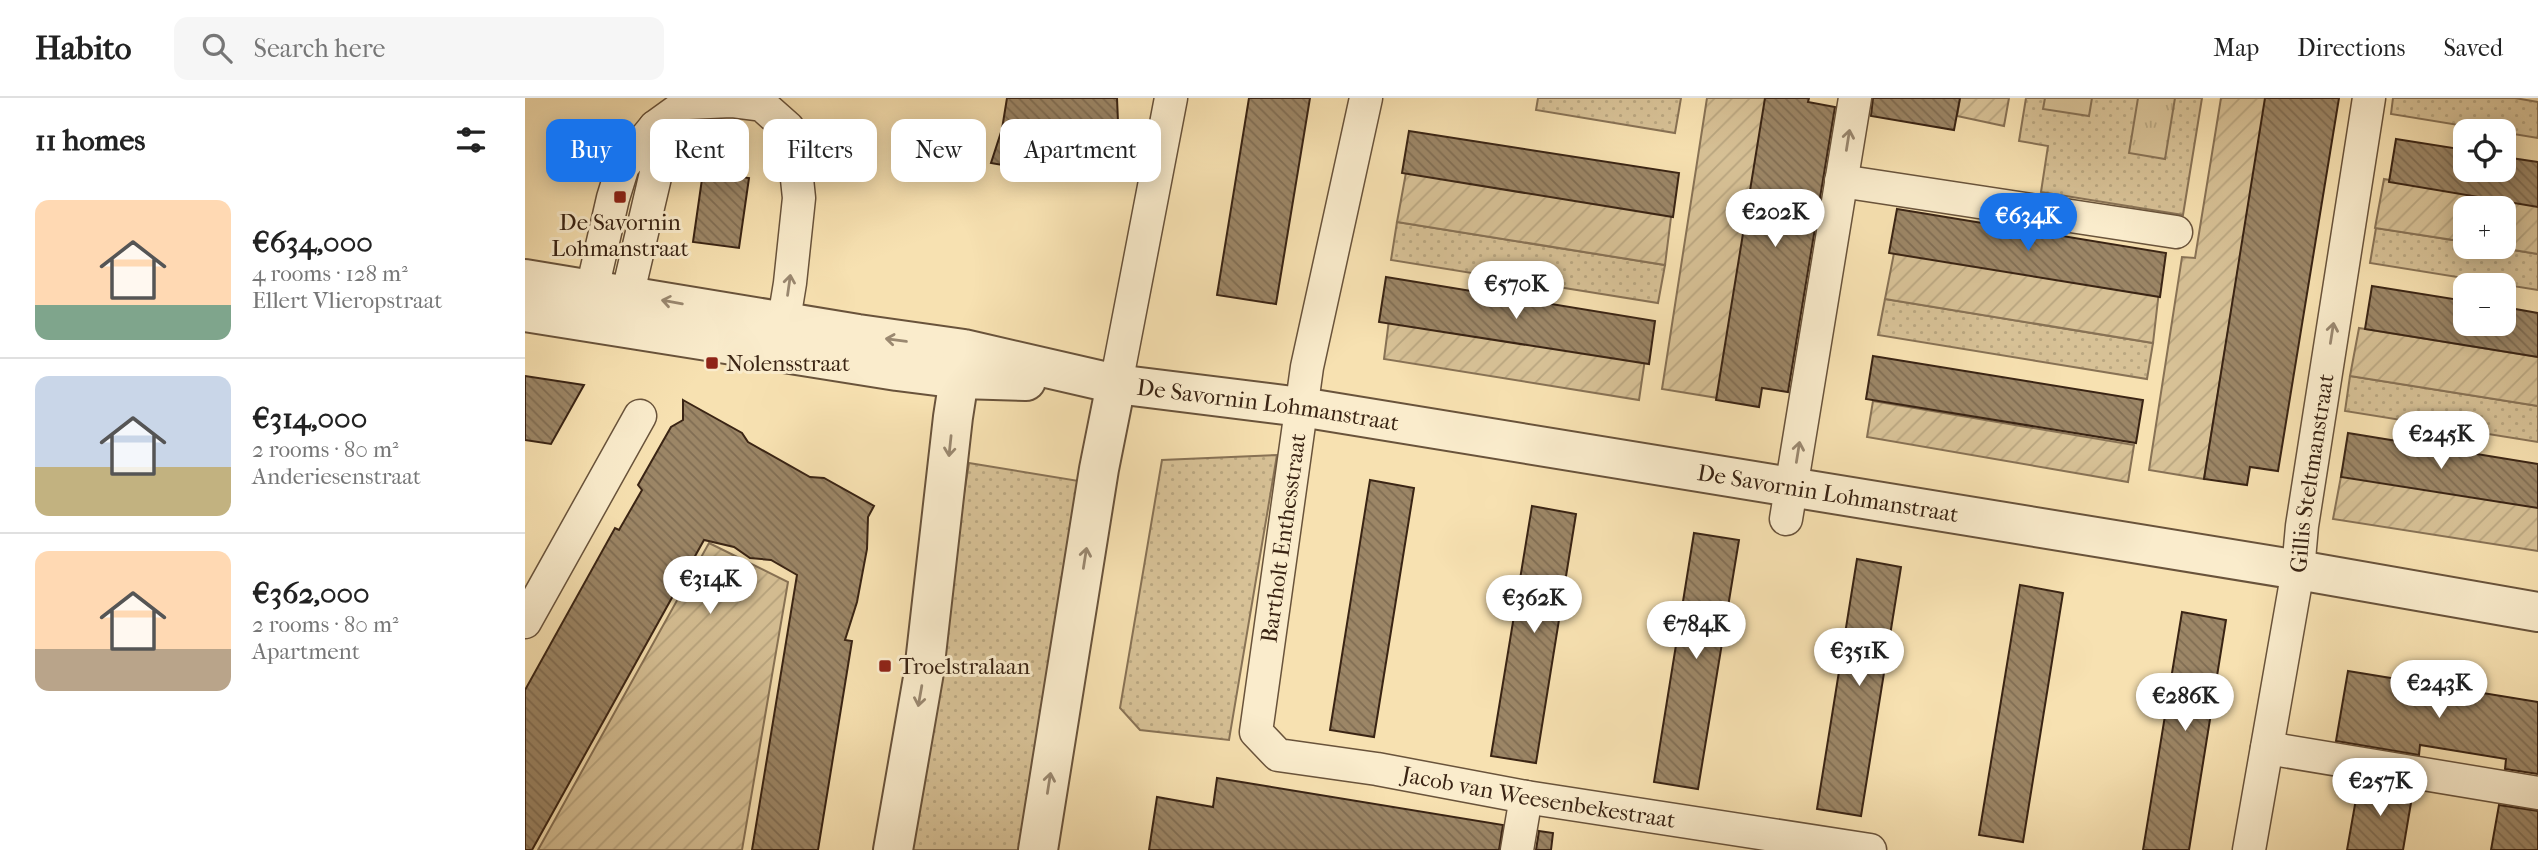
<!DOCTYPE html>
<meta charset="utf-8">
<style>
body{margin:0;font-family:"IM FELL French Canon",serif;background:#f6f6f6;color:#222;height:100vh;display:flex;flex-direction:column;font-size:26px;white-space:nowrap}
*{box-sizing:border-box;margin:0}
p{font-size:23px;color:#767676}
.icon{flex:none;width:38px;height:38px;fill:none;stroke:currentColor;stroke-width:2;stroke-linecap:round;stroke-linejoin:round}
.map{position:relative;flex:1;overflow:hidden}
.panel{display:flex;flex-direction:column;background:#fff;width:525px}
.panel>*{flex:none}
.hud{position:absolute;left:21px;top:21px;width:665px;height:63px;display:flex;gap:14px}
.tools{position:absolute;left:1928px;top:21px;display:grid;gap:14px}
.tools a{display:grid;place-items:center;width:63px;height:63px;border-radius:14px;background:#fff;box-shadow:0 4px 18px #0003;font-size:35px}
.price{position:absolute;translate:-50% -60px;padding:0 16px;border-radius:24px;background:#fff;color:#222;font-size:23px;line-height:46px;filter:drop-shadow(0 2px 4px #0008)}
.price::after{content:'';position:absolute;left:50%;top:42px;width:21px;height:16px;margin-left:-10px;background:inherit;clip-path:polygon(0 0,100% 0,50% 100%)}
.price.current{background:#1a73e8;color:#fff}
ul{padding:0;list-style:none}
li{display:flex;align-items:center;gap:21px;height:175px;padding:0 35px}
li+li{border-top:2px solid #e0e0e0}
li span{display:grid;place-items:center;flex:none;width:196px;height:140px;border-radius:14px;color:#555}
li>.icon{margin-inline-start:auto}
span .icon{width:84px;height:84px;fill:#fffc;stroke-width:1}
li b{font-size:30px}
h2{display:flex;justify-content:space-between;align-items:center;height:84px;padding:0 35px;font-size:30px}
.chip{padding:0 24px;border-radius:14px;background:#fff;box-shadow:0 4px 18px #0003;font-size:24px;line-height:63px}
.chip.current{background:#1a73e8;color:#fff}
header{display:flex;align-items:center;gap:42px;box-sizing:border-box;height:98px;padding:0 35px;background:#fff;border-bottom:2px solid #e0e0e0}
header strong{font-size:33px}
nav{display:flex;gap:38px;margin-inline-start:auto;font-size:24px}
.search{width:490px;height:63px;background:#f6f6f6;display:flex;align-items:center;gap:18px;box-sizing:border-box;padding:0 24px;border-radius:14px;color:#767676;font-size:26px}
main{display:flex;flex:1;min-height:0}
.map>svg:first-child{display:block}
.grass{fill:url(#grass-dots);stroke:#887255;stroke-width:2}
.park{fill:url(#park-tufts);stroke:#887255;stroke-width:2}
.garden{fill:url(#garden-furrows);stroke:#887255;stroke-width:2}
.pitch{fill:#d7c196;stroke:#887255;stroke-width:2}
.building{fill:url(#building-back-hatch);stroke:#3a2414;stroke-width:2}
.lines{fill:none;stroke-linecap:round;stroke-linejoin:round}
.minor-casing{stroke:#69533b;stroke-width:35}
.tertiary-casing{stroke:#69533b;stroke-width:42}
.minor{stroke:#faeccc;stroke-width:32}
.tertiary{stroke:#faeccc;stroke-width:38}
.oneway{stroke:#9a8870}
.poi-dot{fill:#8f2418;stroke:#faeccc;stroke-width:2.5}
.labels{text-anchor:middle;stroke-width:6;stroke-linejoin:round;paint-order:stroke}
.poi-label{font-size:23px;fill:#3a2414;stroke:#faeccc;text-anchor:start}
.street-label{font-size:23px;fill:#3a2414;stroke:#faeccc}
</style>
<header>
<strong>Habito</strong>
<div class="search"><svg class="icon" aria-label="search" viewBox="0 0 24 24"><circle cx="10" cy="10" r="6"/><path d="M15 15l6 6"/></svg>Search here</div>
<nav><a>Map</a><a>Directions</a><a>Saved</a></nav>
</header>
<main>
<section class="panel">
<h2>11 homes<svg class="icon" aria-label="filters" viewBox="0 0 24 24"><path d="M4 7h16M4 17h16"/><circle cx="9" cy="7" r="2"/><circle cx="15" cy="17" r="2"/></svg></h2>
<ul>
<li><span style="background:linear-gradient(#ffd9b3 75%,#7fa58c 0)"><svg class="icon" aria-label="home" viewBox="0 0 24 24"><path d="M3 11l9-7 9 7M6 9v11h12V9"/></svg></span><div><b>€634,000</b><p>4 rooms · 128 m²</p><p>Ellert Vlieropstraat</p></div></li>
<li><span style="background:linear-gradient(#c9d6e8 65%,#c2b280 0)"><svg class="icon" aria-label="home" viewBox="0 0 24 24"><path d="M3 11l9-7 9 7M6 9v11h12V9"/></svg></span><div><b>€314,000</b><p>2 rooms · 80 m²</p><p>Anderiesenstraat</p></div></li>
<li><span style="background:linear-gradient(#ffd9b3 70%,#b9a48a 0)"><svg class="icon" aria-label="home" viewBox="0 0 24 24"><path d="M3 11l9-7 9 7M6 9v11h12V9"/></svg></span><div><b>€362,000</b><p>2 rooms · 80 m²</p><p>Apartment</p></div></li>
</ul>
</section>
<div class="map">
<svg width="2013" height="752" viewBox="0 0 2013 752">
<defs>
<pattern id="grass-dots" width="8" height="8" patternUnits="userSpaceOnUse" patternTransform="scale(1.75)"><rect width="8" height="8" fill="#d7c196"/><path d="M2 2h.1M6 6h.1" fill="none" stroke="#b9a680" stroke-width="1.8" stroke-linecap="round"/></pattern>
<pattern id="park-tufts" width="24" height="20" patternUnits="userSpaceOnUse" patternTransform="scale(1.75)"><rect width="24" height="20" fill="#d7c196"/><path d="M3 7l-1-3M5 7V3M7 7l1-3M15 17l-1-3M17 17v-4M19 17l1-3" fill="none" stroke="#b9a680"/></pattern>
<pattern id="garden-furrows" width="10" height="10" patternUnits="userSpaceOnUse" patternTransform="scale(1.75)"><rect width="10" height="10" fill="#d7c196"/><path d="M-1 1l2-2M0 10L10 0M9 11l2-2" fill="none" stroke="#b9a680"/></pattern>
<pattern id="building-back-hatch" width="6" height="6" patternUnits="userSpaceOnUse" patternTransform="scale(1.75)"><rect width="6" height="6" fill="#9c8666"/><path d="M-1 5l2 2M0 0l6 6M5-1l2 2" fill="none" stroke="#806d53"/></pattern>
</defs>
<rect width="100%" height="100%" fill="#f7e1b1"/>
<filter id="stains"><feTurbulence type="fractalNoise" baseFrequency=".00286" numOctaves="4"/><feColorMatrix values="0 0 0 0 .2 0 0 0 0 .09 0 0 0 0 .02 0 0 0 .5 -.17"/></filter>
<radialGradient id="worn" r=".72"><stop offset=".6" stop-color="#630" stop-opacity="0"/><stop offset="1" stop-color="#630" stop-opacity=".3"/></radialGradient>
<g class="grass">
<path d="M1013,0H1156L1150,35L1011,12Z"/>
<path d="M1501,0H1677L1658,117L1516,94L1523,48L1494,43Z"/>
<path d="M1868,0H1990L2013,4V40L1866,16Z"/>
<path d="M872,124L1140,167L1133,205L866,162Z"/>
<path d="M1851,130L1941,144V149H1969L2013,156V192L1845,165Z"/>
<path d="M1360,201L1628,245L1622,281L1353,237Z"/>
<path d="M1825,278L2013,308V344L1820,313Z"/>
<path d="M752,357L704,642L615,632L595,610L637,362Z"/>
<path d="M444,365L560,384L502,752H381Z"/>
</g>
<path class="park" d="M1613,0H1650L1640,61L1604,55Z"/>
<g class="garden">
<path d="M1182,0H1249L1199,301L1137,291Z"/>
<path d="M1435,0H1484L1479,28L1432,18Z"/>
<path d="M1696,0H1741L1679,381L1624,372L1657,159L1670,160Z"/>
<path d="M882,69L1147,111L1140,167L872,124Z"/>
<path d="M1859,81L2013,107V156L1970,149H1979V110H1941V144L1850,130Z"/>
<path d="M1370,150L1634,193L1628,245L1360,201Z"/>
<path d="M864,222L1120,261L1114,302L859,261Z"/>
<path d="M1834,230L2013,259V308L1825,278Z"/>
<path d="M1348,303L1609,347L1603,384L1342,339Z"/>
<path d="M1817,373L2013,406V453L1808,421Z"/>
<path d="M184,445L263,484L217,752H13Z"/>
</g>
<path class="pitch" d="M1520,0H1567L1564,18L1518,11Z"/>
<g class="building">
<path d="M482,0H592L594,48H544L539,78L466,65L477,31Z"/>
<path d="M724,0H785L751,206L692,197Z"/>
<path d="M1240,0H1284L1283,4L1310,9L1263,294L1237,290L1234,309L1191,302Z"/>
<path d="M1348,0H1435L1429,32L1346,18Z"/>
<path d="M1740,0H1814L1753,373L1725,369L1722,387L1679,381Z"/>
<path d="M884,33L1154,75L1148,119L877,75Z"/>
<path d="M1871,41L1941,52V72H1979V59L2013,64V109L1864,84Z"/>
<path d="M178,74L224,80L214,150L168,144Z"/>
<path d="M1372,111L1641,155L1635,199L1364,155Z"/>
<path d="M861,179L1130,223L1124,266L854,224Z"/>
<path d="M1847,188L1941,203V226H1979V209L2013,215V259L1840,231Z"/>
<path d="M1348,258L1618,302L1611,345L1341,301Z"/>
<path d="M0,278L59,287L26,346L0,342Z"/>
<path d="M158,302L217,335L223,344L285,379L299,380L349,408L343,419L342,451L332,504L320,542L327,543L293,752H227L272,477L246,462L225,460L209,449L179,442L7,752H0V592L90,430L94,432L117,392L113,387L146,329L158,322Z"/>
<path d="M1823,335L2013,366V410L1816,379Z"/>
<path d="M845,382L889,390L849,639L805,632Z"/>
<path d="M1007,408L1051,416L1011,665L966,658Z"/>
<path d="M1169,435L1214,442L1173,691L1129,684Z"/>
<path d="M1332,461L1376,469L1336,718L1292,711Z"/>
<path d="M1495,487L1538,495L1498,744L1454,737Z"/>
<path d="M1657,514L1701,522L1664,752H1618Z"/>
<path d="M1823,573L2013,604V676L1980,671L1981,661L1895,647L1894,657L1811,643Z"/>
<path d="M692,680L978,727L974,752H624L632,699L688,709Z"/>
<path d="M1834,684L1888,693L1878,752H1822Z"/>
<path d="M1974,707L2013,713V752H1966Z"/>
<path d="M1014,733L1028,735L1026,752H1011Z"/>
</g>
<g class="lines">
<g class="minor-casing">
<g id="minor">
<path id="s1" d="M841,0L782,269L731,634L753,657L852,671L1001,699L1345,752"/>
<path d="M1316,83L1651,134"/>
<path d="M62,213L88,100L98,68L130,29L163,5L206,3L237,7L263,30L270,62L274,100L265,185L255,246"/>
<path d="M97,220L131,75L130,29"/>
<path d="M591,286L646,0"/>
<path d="M1261,421L1330,0"/>
<path d="M0,524L115,318"/>
<path d="M1742,650L2013,695"/>
<path d="M992,752L1001,699"/>
<path id="s2" d="M1724,752L1773,472L1777,428L1844,0"/>
</g>
</g>
<g class="tertiary-casing">
<g id="tertiary">
<path id="s3" d="M0,181L333,236L439,251L591,286L776,309L1773,472L2013,514"/>
<path d="M0,214L372,273L435,281L501,283"/>
<path d="M368,752L399,574L428,319L438,255"/>
<path d="M513,752L574,371L591,286"/>
</g>
</g>
<use href="#minor" class="minor"/>
<use href="#tertiary" class="tertiary"/>
</g>
<defs><path id="oneway-shaft" d="M-6 0H5M1.5-3L5.5 0L1.5 3" fill="none" stroke-width="1.6" stroke-linecap="round" stroke-linejoin="round" transform="scale(1.75)"/></defs>
<g class="oneway">
<use href="#oneway-shaft" transform="translate(1323 42) rotate(-81)"/>
<use href="#oneway-shaft" transform="translate(264 187) rotate(-82)"/>
<use href="#oneway-shaft" transform="translate(147 204) rotate(-170)"/>
<use href="#oneway-shaft" transform="translate(1807 235) rotate(-81)"/>
<use href="#oneway-shaft" transform="translate(371 242) rotate(-172)"/>
<use href="#oneway-shaft" transform="translate(425 348) rotate(96)"/>
<use href="#oneway-shaft" transform="translate(1273 354) rotate(-81)"/>
<use href="#oneway-shaft" transform="translate(560 460) rotate(-81)"/>
<use href="#oneway-shaft" transform="translate(395 598) rotate(100)"/>
<use href="#oneway-shaft" transform="translate(524 685) rotate(-81)"/>
</g>
<g class="poi-dot">
<rect x="88" y="92" width="14" height="14" rx="3.5"/>
<rect x="180" y="258" width="14" height="14" rx="3.5"/>
<rect x="353" y="561" width="14" height="14" rx="3.5"/>
</g>
<g class="labels">
<g class="poi-label">
<text x="95" y="132" text-anchor="middle">De Savornin<tspan x="95" dy="26">Lohmanstraat</tspan></text>
<text x="201" y="273">Nolensstraat</text>
<text x="374" y="576">Troelstralaan</text>
</g>
<g class="street-label">
<text dy="8" stroke="none"><textPath href="#s3" startOffset="754">De Savornin Lohmanstraat</textPath></text>
<text dy="8" stroke="none"><textPath href="#s2" startOffset="382">Gillis Steltmanstraat</textPath></text>
<text dy="8" stroke="none"><textPath href="#s3" startOffset="1321">De Savornin Lohmanstraat</textPath></text>
<text transform="translate(758 440) rotate(-82)" y="8">Bartholt Enthesstraat</text>
<text dy="8" stroke="none"><textPath href="#s1" startOffset="940">Jacob van Weesenbekestraat</textPath></text>
</g>
</g>
<rect width="100%" height="100%" filter="url(#stains)"/>
<rect width="100%" height="100%" fill="url(#worn)"/>
</svg>
<div class="tools">
<a><svg class="icon" aria-label="locate" viewBox="0 0 24 24"><circle cx="12" cy="12" r="6"/><path d="M12 2v4M12 18v4M2 12h4M18 12h4"/></svg></a>
<a>+</a>
<a>−</a>
</div>
<b class="price" style="left:1250px;top:151px">€202K</b>
<b class="price current" style="left:1503px;top:155px">€634K</b>
<b class="price" style="left:991px;top:223px">€570K</b>
<b class="price" style="left:1916px;top:373px">€245K</b>
<b class="price" style="left:185px;top:518px">€314K</b>
<b class="price" style="left:1009px;top:537px">€362K</b>
<b class="price" style="left:1171px;top:563px">€784K</b>
<b class="price" style="left:1334px;top:590px">€351K</b>
<b class="price" style="left:1914px;top:622px">€243K</b>
<b class="price" style="left:1660px;top:635px">€286K</b>
<b class="price" style="left:1855px;top:720px">€257K</b>
<div class="hud">
<a class="chip current">Buy</a>
<a class="chip">Rent</a>
<a class="chip">Filters</a>
<a class="chip">New</a>
<a class="chip">Apartment</a>
</div>
</div>
</main>
